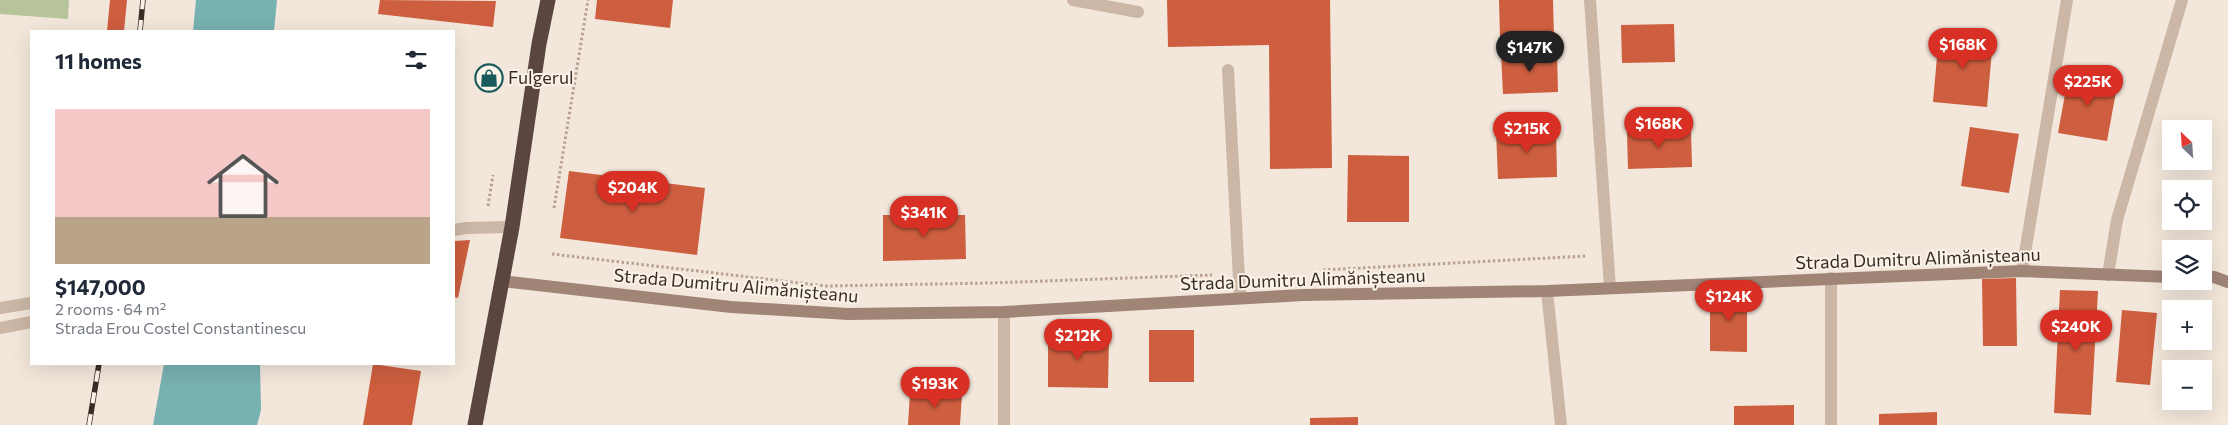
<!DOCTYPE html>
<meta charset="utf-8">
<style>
body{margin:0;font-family:Commissioner,sans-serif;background:#f6f6f7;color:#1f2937;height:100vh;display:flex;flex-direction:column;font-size:19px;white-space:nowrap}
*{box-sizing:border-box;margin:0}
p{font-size:16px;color:#747a83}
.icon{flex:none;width:28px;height:28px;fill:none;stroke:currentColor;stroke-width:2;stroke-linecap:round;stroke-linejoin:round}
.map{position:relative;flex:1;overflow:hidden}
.drawer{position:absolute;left:30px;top:30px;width:425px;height:335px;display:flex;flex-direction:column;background:#fff;border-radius:0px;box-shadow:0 5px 20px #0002}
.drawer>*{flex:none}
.needle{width:32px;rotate:335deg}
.buttons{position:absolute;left:2162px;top:120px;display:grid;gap:10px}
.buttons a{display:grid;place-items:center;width:50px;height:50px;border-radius:0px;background:#fff;box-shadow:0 5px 20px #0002;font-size:25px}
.price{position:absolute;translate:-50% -42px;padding:0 11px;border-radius:18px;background:#d93025;color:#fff;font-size:16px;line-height:32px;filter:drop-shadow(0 1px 2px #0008)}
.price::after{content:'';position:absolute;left:50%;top:30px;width:15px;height:11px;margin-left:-8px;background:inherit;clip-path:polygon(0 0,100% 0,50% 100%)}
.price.selected{background:#222;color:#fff}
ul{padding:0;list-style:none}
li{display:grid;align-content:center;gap:10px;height:265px;padding:0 25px}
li+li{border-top:1px solid #e0e1e3}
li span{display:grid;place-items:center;height:155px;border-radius:0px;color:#555}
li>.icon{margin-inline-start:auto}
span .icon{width:90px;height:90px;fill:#fffc;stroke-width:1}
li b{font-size:21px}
h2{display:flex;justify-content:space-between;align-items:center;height:60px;padding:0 25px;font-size:21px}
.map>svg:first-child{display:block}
.green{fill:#b7c49a}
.water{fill:#78b1b2}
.building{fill:#cd5e3f}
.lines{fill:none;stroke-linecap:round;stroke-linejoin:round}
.path{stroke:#b8a190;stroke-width:3;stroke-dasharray:2.5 2.5;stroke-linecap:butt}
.lane{stroke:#ccb7a6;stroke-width:12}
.street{stroke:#ccb7a6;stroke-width:12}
.secondary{stroke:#a08577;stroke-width:12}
.highway{stroke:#5a463e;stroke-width:15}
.rail-casing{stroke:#382c27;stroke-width:5.5}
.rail{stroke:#fbf2e8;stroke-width:4;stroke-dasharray:11;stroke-linecap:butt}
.labels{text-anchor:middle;stroke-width:4;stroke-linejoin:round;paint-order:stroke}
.poi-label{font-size:18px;fill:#382c27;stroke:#fbf2e8;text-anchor:start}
.street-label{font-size:18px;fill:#382c27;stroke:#fbf2e8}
</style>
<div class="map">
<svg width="2228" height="425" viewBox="0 0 2228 425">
<rect width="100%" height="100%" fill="#f3e7db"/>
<path class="green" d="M0,0H69L68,19L0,14Z"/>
<g class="water">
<path d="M196,0H277L274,31H193Z"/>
<path d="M164,364H260L261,410L257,425H153Z"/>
</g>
<g class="building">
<path d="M110,0H127L124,31H107Z"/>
<path d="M380,0L496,1L493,27L378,14Z"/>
<path d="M597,0H673L670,28L595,19Z"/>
<path d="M1167,0H1330L1332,168L1270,169L1269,45L1168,47Z"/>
<path d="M1499,0H1553L1554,38L1500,39Z"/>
<path d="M1674,24L1675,62L1622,63L1621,25Z"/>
<path d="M1939,34L1993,39L1987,107L1933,102Z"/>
<path d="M1557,52L1558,92L1503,94L1501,54Z"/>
<path d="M2069,72L2118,81L2107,141L2058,133Z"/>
<path d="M1970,127L2019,134L2009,193L1961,186Z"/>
<path d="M1556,130L1557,177L1498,179L1496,131Z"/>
<path d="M1691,130L1692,167L1628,169L1627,132Z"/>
<path d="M1348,155L1409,156V222H1347Z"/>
<path d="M569,171L705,188L697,255L560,238Z"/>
<path d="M883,215H965L966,259L883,261Z"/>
<path d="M470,240L458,298L454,297V241Z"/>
<path d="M2016,278L2017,346H1983L1982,279Z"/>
<path d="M2060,290L2098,291L2091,415L2054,413Z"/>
<path d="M1710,293H1747V352L1710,351Z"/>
<path d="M2122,310L2157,313L2150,385L2116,382Z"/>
<rect x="1149" y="330" width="45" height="52"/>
<path d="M1048,335L1109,336L1108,388L1048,387Z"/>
<path d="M373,364L421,371L412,425H363Z"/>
<path d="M910,392L962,395L960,425H908Z"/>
<path d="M1794,405V425H1734V406Z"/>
<path d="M1937,412V425H1879V414Z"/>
<path d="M1358,417V425H1310V418Z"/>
</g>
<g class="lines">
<g class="path">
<path d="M488,206L493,175"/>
<path d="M554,208L588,0"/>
<path d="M552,254L826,286L990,283L1212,275"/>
<path d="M1323,270L1586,256"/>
</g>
<g class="lane">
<path d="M1073,0L1138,12"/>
<path d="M1228,70L1240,298"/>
<path d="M0,328L31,322"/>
</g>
<g class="street">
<path d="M1590,0L1610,288"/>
<path d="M454,230L466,228L512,227"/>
<path d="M2022,271L2067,0"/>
<path d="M2108,275L2117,220L2182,0"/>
<path d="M1831,278V425"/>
<path d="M1547,291L1561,425"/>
<path d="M0,308L31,303"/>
<path d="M1004,425V312"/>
</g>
<g class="secondary">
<path d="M2204,277H2214L2228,282"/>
<path d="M501,281L731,307L848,314L1004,312L1303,295L1547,291L2022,271L2171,277"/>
</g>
<path class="highway" d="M475,425L512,227L539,44L548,0"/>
<g class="rail-casing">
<g id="rail">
<path d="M140,31L143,0"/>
<path d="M89,425L99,364"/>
</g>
</g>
<use href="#rail" class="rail"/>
</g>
<defs>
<g id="shop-ring" transform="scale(1.4375)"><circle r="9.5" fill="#fbf2e8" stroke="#1a5a5c" stroke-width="1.5"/><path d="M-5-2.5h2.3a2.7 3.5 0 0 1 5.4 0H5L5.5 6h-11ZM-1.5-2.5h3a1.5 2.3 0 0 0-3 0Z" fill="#1a5a5c"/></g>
</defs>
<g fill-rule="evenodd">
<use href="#shop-ring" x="489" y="78"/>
</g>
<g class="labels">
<g class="poi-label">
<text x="508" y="84">Fulgerul</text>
</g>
<g class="street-label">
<text transform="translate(1918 259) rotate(-2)" y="6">Strada Dumitru Alimănișteanu</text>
<text transform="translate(1303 280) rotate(-2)" y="6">Strada Dumitru Alimănișteanu</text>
<text transform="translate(736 286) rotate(5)" y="6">Strada Dumitru Alimănișteanu</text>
</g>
</g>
</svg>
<div class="buttons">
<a><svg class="needle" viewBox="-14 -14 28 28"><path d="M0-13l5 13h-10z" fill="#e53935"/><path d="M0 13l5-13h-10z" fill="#747a83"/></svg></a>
<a><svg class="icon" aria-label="locate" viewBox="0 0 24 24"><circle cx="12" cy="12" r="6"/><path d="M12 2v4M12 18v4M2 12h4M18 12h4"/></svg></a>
<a><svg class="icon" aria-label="layers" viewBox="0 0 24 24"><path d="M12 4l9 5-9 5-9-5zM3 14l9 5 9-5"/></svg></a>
<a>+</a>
<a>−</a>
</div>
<b class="price" style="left:1963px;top:70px">$168K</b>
<b class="price selected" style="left:1530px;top:73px">$147K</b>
<b class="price" style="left:2088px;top:107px">$225K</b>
<b class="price" style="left:1659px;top:149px">$168K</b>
<b class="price" style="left:1527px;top:154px">$215K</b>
<b class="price" style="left:633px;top:213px">$204K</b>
<b class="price" style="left:924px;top:238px">$341K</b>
<b class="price" style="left:1729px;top:322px">$124K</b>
<b class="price" style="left:2076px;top:352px">$240K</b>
<b class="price" style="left:1078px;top:361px">$212K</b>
<b class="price" style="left:935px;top:409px">$193K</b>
<section class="drawer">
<h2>11 homes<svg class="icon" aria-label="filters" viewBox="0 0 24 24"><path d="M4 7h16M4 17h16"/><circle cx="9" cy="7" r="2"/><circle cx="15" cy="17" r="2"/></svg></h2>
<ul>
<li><span style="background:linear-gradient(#f6c9c9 70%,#b9a48a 0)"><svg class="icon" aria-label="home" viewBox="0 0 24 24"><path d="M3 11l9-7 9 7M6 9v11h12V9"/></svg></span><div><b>$147,000</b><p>2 rooms · 64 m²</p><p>Strada Erou Costel Constantinescu</p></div></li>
</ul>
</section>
</div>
